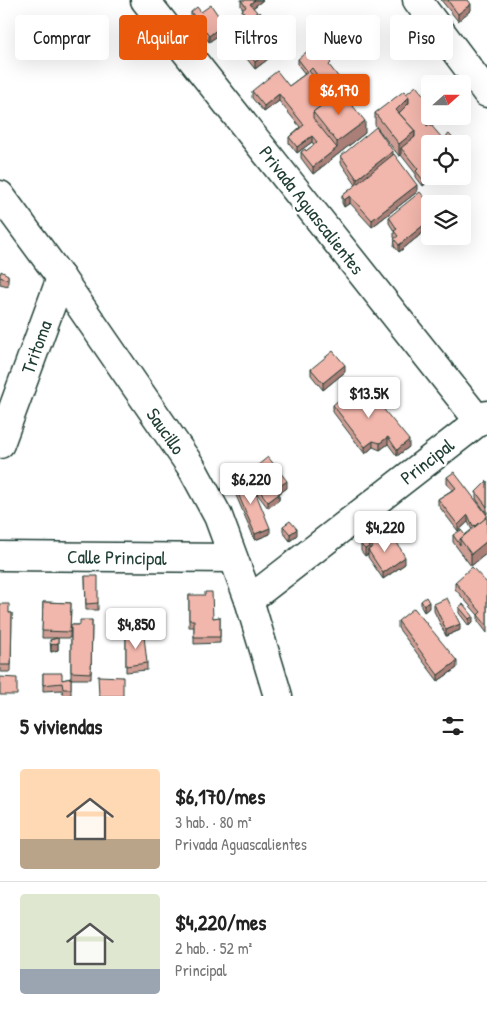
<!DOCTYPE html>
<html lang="es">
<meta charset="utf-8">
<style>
body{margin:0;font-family:"Patrick Hand",sans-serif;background:#f6f6f6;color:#222;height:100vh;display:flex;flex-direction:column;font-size:19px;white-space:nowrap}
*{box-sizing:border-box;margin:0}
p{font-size:16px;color:#767676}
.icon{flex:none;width:28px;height:28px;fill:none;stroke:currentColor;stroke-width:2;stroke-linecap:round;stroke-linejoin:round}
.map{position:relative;height:696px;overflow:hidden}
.sheet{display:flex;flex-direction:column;background:#fff;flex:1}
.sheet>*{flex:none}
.hud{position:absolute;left:15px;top:15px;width:458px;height:45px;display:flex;gap:10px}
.needle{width:32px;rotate:69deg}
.tools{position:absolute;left:421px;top:75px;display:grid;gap:10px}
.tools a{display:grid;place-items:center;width:50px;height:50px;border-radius:5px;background:#fff;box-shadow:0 5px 20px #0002;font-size:25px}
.price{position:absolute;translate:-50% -42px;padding:0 11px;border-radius:5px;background:#fff;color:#222;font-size:16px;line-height:32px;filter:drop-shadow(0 1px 2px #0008)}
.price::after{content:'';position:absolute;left:50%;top:30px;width:15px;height:11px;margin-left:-8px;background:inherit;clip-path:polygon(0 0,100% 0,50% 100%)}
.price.current{background:#ea580c;color:#fff}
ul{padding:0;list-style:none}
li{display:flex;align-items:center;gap:15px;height:125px;padding:0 20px}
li+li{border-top:1px solid #e0e0e0}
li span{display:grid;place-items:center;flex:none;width:140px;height:100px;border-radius:5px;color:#555}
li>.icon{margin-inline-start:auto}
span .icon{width:60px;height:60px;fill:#fffc;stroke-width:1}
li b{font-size:21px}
h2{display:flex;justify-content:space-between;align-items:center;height:60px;padding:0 20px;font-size:21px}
.pill{padding:0 18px;border-radius:5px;background:#fff;box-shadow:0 5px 20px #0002;font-size:18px;line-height:45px}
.pill.current{background:#ea580c;color:#fff}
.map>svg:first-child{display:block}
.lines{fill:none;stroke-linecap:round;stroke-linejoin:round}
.minor-casing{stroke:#1f3d34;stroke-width:31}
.minor{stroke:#fff;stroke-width:28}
.wall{fill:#cf9d94;stroke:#1f3d34}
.shaded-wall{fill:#a97f78;stroke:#1f3d34}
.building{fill:#f1b6ac;stroke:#1f3d34}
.labels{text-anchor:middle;stroke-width:5;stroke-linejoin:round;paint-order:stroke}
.street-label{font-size:19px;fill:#1f3d34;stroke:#fff}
</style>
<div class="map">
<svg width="487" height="696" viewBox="0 0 487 696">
<rect width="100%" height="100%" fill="#fff"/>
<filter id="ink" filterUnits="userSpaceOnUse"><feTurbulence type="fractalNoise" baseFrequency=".02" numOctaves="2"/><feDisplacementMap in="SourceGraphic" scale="10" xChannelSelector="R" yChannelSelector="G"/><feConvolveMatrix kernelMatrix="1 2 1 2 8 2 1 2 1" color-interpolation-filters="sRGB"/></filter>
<g filter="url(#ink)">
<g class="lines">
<g class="minor-casing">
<g id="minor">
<path d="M145,0L479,421"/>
<path d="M417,0L487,93"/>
<path d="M0,195L61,278L192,468L218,516L249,600L278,696"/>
<path d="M0,444L61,278"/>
<path d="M0,556L233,558"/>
<path d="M249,600L487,415"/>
</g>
</g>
<use href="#minor" class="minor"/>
</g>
<g class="wall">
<path d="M241,0H263L253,8L257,14L279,35L292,41L255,69L231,39V32L246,22L242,16V10L243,9L241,6Z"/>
<path d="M441,0H468L471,10L458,21Z"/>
<path d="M191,12H201L224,31L209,42L191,19Z"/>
<path d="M298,59L331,68L347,94L345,96L365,133L313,174L301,158V152L306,151L314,145L312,142L297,153L289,143V137L300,127L279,101L264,112L252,98V91L289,86L305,74L298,65Z"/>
<path d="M406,94L430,116H447L441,123L439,120L432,125L430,176H435L423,186L416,177V174L401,155L399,156L375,125V113Z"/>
<path d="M393,154L417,192L372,227L350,203L344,207L342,203V196L356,185L341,163V156Z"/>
<path d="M430,204V227L399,252L394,246L395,239L394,237V231L389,223V217Z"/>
<path d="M0,273L8,275V286L0,284Z"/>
<path d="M311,369L345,372L323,390L311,375Z"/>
<path d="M349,390L409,447L397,456L388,444L380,450L373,447L365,454L333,412V405L345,404L351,399L349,396Z"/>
<path d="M247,474L287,488L279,493V500L268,508L254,490L270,534L255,540L232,486V479L246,486L250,485L247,480Z"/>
<path d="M447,477L487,515V553L471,566L453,542V535H465L472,530L468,522L458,531L438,505V499L452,490L447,484Z"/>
<path d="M487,481V514L476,499V492Z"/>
<path d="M283,526L297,535L290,541L283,532Z"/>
<path d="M368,541L388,544L405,564L383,579L368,557V554L365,556L361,551V545L368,544Z"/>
<path d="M85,576L98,603V610H86Z"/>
<path d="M455,582L487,583V633L478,621V615L455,589Z"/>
<path d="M189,595L213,618L220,617V643L194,644V627H189Z"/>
<path d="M421,601L429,608L424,612L421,607Z"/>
<path d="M43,602L71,603L70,638H58V650L51,652L50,640L57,638H42Z"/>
<path d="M0,604L9,613H12L11,672H0Z"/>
<path d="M434,604L460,630L446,636L434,611Z"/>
<path d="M459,607L473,622L469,626L459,613Z"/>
<path d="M92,620L91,679H71V625H80Z"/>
<path d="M398,621L457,668L438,681L398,628Z"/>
<path d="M126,635L147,663V670L126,672Z"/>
<path d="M43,673L62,680L71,678V695L63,696L62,690L43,691Z"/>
</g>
<g class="shaded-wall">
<path d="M255,0H263L250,10V4Z"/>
<path d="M471,4V10L458,21V14Z"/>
<path d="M224,24V31L209,42V36Z"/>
<path d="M292,35V41L255,69V62Z"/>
<path d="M347,88V94L334,105V98Z"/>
<path d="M279,94V101L264,112V106Z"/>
<path d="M409,97V110L399,119L396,110Z"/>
<path d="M435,116H439V120L426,130V123Z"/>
<path d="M441,116H447L441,123Z"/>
<path d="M365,121V133L313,174V167L337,148V142Z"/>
<path d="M415,131V143L401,148V155L399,156V144Z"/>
<path d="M312,136V142L297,153V147Z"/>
<path d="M393,151V157L357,186V179Z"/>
<path d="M430,174V176H435L423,186V180Z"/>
<path d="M417,185V192L372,227V220Z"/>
<path d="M350,196V203L344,207V200Z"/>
<path d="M430,220V227L399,252V245Z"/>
<path d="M345,365V372L323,390V383Z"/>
<path d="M388,437V444L380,450V443Z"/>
<path d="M409,440V447L397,456V450Z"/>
<path d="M373,441V447L365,454V447Z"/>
<path d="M287,481V488L276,496V489Z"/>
<path d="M279,494V500L268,508V502Z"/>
<path d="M468,515V522L458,531V525Z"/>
<path d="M270,528V534L255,540V534Z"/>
<path d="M297,529V535L290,541V534Z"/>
<path d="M487,541V553L471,566V554Z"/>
<path d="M370,546V553L368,550V554L365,556V549Z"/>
<path d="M405,557V564L383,579V573Z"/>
<path d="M429,602V608L424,612V605Z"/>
<path d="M473,616V622L469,626V619Z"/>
<path d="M460,624V630L446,636V630Z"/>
<path d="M58,643V650L51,652V645Z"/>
<path d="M457,661V668L438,681V675Z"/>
</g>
<g class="building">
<path d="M241,0H255L250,4L257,12L248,18L242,10L246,7Z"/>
<path d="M449,0H468L471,4L458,14L448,1Z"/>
<path d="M211,5L224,24L209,36L191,12L197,7L201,12Z"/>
<path d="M260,12L279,35L287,29L292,35L255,62L231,32Z"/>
<path d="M316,44L331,63L329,65L347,88L342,92L341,91L333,97L312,68L309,71L331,98L313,112V118L337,148L313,167L301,152L305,149L306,151L317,142L312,136L297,147L289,137L304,125L279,94L264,106L252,91L277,71L289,86L308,72L298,59Z"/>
<path d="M416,86L427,99L430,96V116H435L426,123L427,126L430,124L443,139L449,134L458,144H430V174L423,180L416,171L418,169L401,148L415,137V131L399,113L409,103V97L406,94Z"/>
<path d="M341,91L365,121L337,142L313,112Z"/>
<path d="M404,91L409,97L396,110L415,131L399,144L375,113Z"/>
<path d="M376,127L393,151L357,179L341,156Z"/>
<path d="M394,154L417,185L372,220L350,196L344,200L342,196Z"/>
<path d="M420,192L430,204V220L399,245L394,239L398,236L394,231L397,229L389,217Z"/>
<path d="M1,271L8,275V280L0,277V273H1Z"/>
<path d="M333,351L345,365L323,383L311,369Z"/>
<path d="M361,382L409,440L397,450L388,437L380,443L373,441L365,447L333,405L341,398L345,404L354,397L349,390Z"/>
<path d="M268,457L287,481L276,489L279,494L268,502L247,474Z"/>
<path d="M241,472L246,486L252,484L270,528L255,534L232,479Z"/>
<path d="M454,472L487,515V517L476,526L475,525L473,526L468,515L458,525L438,499L456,488L447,477Z"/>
<path d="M487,481V507L476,492Z"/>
<path d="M487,517V541L471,554L460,539Z"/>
<path d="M290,521L297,529L290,534L283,526Z"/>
<path d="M461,530L465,535L460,539V545L453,535Z"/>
<path d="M380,533L388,544L395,539L405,557L383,573L368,550L373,547L368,541Z"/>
<path d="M366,541L370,546L365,549L361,545Z"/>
<path d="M472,567L487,583V626L478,615L481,612L455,582Z"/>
<path d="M85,576H98V603L86,604Z"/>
<path d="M205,592H212L213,618L220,617V637H194V620H189V595H205Z"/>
<path d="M426,597L429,602L424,605L421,601Z"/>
<path d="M447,598L460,624L446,630L434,604Z"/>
<path d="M43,602L71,603L70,632L42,631Z"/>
<path d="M0,604H9V613H12L11,665H0Z"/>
<path d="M463,604L473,616L469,619L459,607Z"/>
<path d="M414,608L457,661L438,675L398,621Z"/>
<path d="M80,620H92L91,673L71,672V625H80Z"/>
<path d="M126,635L144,636L147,663L126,666Z"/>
<path d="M58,638V643L51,645L50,640Z"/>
<path d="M43,673H62V680L71,678V689H63L62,683L43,685Z"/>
<path d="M98,676L123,677V696H99Z"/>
<path d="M0,677L17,678V695H0Z"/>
</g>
</g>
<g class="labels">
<g class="street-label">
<text transform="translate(312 210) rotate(52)" y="7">Privada Aguascalientes</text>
<text transform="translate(36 347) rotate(-70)" y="7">Tritoma</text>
<text transform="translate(166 431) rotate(55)" y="7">Saucillo</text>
<text transform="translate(427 461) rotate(-38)" y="7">Principal</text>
<text transform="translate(117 557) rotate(1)" y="7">Calle Principal</text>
</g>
</g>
</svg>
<div class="tools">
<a><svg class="needle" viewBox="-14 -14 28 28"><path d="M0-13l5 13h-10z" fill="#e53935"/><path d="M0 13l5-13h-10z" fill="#767676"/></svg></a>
<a><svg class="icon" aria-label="locate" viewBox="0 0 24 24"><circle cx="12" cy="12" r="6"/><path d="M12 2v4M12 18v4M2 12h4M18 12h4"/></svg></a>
<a><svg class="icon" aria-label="layers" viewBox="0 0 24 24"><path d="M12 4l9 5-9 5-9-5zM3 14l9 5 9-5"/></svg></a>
</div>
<b class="price current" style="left:339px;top:116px">$6,170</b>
<b class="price" style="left:369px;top:419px">$13.5K</b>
<b class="price" style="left:251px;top:505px">$6,220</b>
<b class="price" style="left:385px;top:553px">$4,220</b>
<b class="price" style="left:136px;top:650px">$4,850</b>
<div class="hud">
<a class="pill">Comprar</a>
<a class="pill current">Alquilar</a>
<a class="pill">Filtros</a>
<a class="pill">Nuevo</a>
<a class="pill">Piso</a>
</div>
</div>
<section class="sheet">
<h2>5 viviendas<svg class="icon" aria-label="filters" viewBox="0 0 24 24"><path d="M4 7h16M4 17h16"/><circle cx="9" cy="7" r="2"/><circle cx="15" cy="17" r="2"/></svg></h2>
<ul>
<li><span style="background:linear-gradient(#ffd9b3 70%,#b9a48a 0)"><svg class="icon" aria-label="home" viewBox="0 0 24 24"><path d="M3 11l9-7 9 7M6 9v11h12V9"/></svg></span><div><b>$6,170/mes</b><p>3 hab. · 80 m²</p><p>Privada Aguascalientes</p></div></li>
<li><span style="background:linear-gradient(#dfe7d0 75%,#9aa5b1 0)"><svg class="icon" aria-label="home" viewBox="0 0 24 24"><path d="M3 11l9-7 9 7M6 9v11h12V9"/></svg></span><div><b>$4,220/mes</b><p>2 hab. · 52 m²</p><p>Principal</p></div></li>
</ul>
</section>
